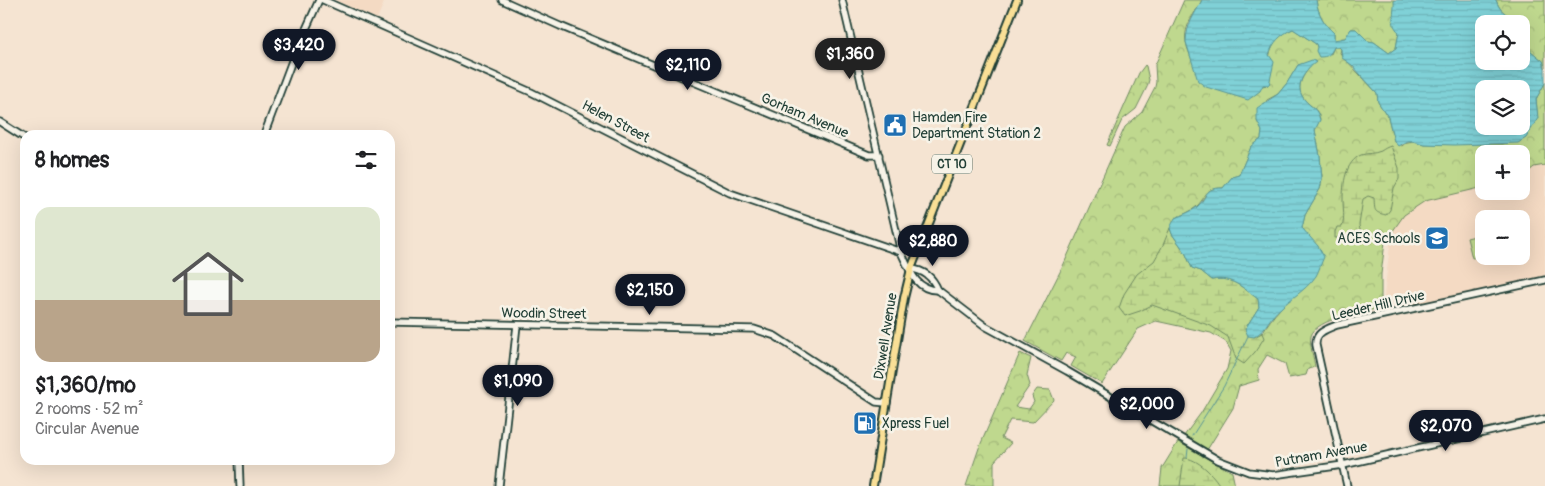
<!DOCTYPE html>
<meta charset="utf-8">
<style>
body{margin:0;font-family:Pangolin,sans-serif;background:#f2f2f2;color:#202124;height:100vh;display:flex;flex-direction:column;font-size:19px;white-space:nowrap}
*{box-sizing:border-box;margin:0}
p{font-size:16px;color:#757577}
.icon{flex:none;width:28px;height:28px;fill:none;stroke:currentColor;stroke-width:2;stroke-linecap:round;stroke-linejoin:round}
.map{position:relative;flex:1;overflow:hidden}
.sheet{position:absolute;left:20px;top:130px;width:375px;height:335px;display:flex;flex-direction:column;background:#fff;border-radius:15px;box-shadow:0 5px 20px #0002}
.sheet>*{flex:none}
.buttons{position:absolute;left:1475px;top:15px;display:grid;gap:10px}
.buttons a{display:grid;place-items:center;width:55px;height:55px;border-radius:10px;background:#fff;box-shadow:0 5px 20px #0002;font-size:25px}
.price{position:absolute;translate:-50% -42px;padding:0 11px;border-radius:18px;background:#111827;color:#fff;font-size:16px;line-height:32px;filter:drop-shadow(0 1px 2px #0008)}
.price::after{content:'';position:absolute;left:50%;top:30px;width:15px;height:11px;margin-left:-8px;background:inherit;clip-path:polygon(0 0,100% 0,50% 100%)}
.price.on{background:#222;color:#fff}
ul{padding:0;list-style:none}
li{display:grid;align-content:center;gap:10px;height:265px;padding:0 15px}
li span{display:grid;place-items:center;height:155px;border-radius:15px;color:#555}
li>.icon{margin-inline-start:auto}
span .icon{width:90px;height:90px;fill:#fffc;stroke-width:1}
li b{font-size:21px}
h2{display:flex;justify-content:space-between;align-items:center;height:60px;padding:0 15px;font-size:21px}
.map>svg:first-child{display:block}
.built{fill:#f4dac3;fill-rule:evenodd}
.forest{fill:url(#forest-crowns);stroke:#6f8a61;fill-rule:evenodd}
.wetland{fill:url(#wetland-marsh);stroke:#6f8a61}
.pitch{fill:#bfd88e;stroke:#6f8a61}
.water{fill:url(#water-rules);stroke:#599696;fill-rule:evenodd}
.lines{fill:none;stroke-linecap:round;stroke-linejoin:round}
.stream{stroke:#599696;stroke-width:1}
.secondary-casing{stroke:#1f3d34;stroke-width:9}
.primary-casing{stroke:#1f3d34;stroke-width:10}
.secondary{stroke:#f7f3e8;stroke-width:5.5}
.primary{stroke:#f9df96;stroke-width:6}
.labels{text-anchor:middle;stroke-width:5;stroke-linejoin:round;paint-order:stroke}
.shield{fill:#f7f3e8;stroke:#60746a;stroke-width:1}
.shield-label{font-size:12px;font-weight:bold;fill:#1f3d34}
.street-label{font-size:14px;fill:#1f3d34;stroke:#f7f3e8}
.poi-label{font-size:14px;fill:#1f3d34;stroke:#f7f3e8;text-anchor:start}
</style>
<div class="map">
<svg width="1545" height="486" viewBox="0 0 1545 486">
<defs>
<pattern id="forest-crowns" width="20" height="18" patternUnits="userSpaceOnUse" patternTransform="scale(1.25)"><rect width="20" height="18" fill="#bfd88e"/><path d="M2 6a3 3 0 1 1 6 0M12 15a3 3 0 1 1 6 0" fill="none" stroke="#a4ba7b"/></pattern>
<pattern id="wetland-marsh" width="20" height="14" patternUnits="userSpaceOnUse" patternTransform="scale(1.25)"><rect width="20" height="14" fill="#bfd88e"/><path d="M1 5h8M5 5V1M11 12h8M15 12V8" fill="none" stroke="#a4ba7b"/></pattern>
<pattern id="water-rules" width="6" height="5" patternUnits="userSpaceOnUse" patternTransform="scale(1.25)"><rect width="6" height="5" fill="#80d1d7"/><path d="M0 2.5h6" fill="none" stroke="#6eb4b9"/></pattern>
</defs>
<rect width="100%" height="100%" fill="#f5e4d2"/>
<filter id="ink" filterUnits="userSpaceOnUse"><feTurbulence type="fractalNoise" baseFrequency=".02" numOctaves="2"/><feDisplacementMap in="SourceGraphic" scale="10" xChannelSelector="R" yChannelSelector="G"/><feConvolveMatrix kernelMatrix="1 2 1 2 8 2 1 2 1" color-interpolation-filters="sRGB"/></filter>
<g filter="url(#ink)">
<g class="built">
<path d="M335,0H385L377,19Z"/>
<path d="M1545,162V276L1382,314L1395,202L1484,183V191H1521V171ZM1484,219H1521V256H1484Z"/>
</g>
<g class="forest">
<path d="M1184,0H1202C1196,12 1183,26 1186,42C1187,49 1191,57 1194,65L1261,86L1269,85C1269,59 1265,40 1293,29L1316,44L1317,47L1331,54L1334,47H1339L1341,49L1340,53L1345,59L1377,93L1378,102L1388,117L1394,141L1402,146C1409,139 1415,141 1424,144H1502L1526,138L1537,111L1536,99L1545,83V165L1534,167L1521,178V154H1484V187L1425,201L1404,215L1385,242L1381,274V308C1364,312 1316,318 1311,336C1309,345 1314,358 1315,367L1308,369L1306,375L1289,378L1285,364L1267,355L1258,369L1259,380L1239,386L1233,408L1207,450L1184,436L1201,413L1227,369L1231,351L1226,342L1211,333L1156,321L1138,329L1102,384L1071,366L1076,357L1066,353L1061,361L1025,341L1063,266L1125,127L1142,112L1155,87L1156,82L1155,65ZM1315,61C1303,75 1291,89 1309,104C1316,110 1318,111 1320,119L1315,130L1320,156L1322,179L1320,189L1305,215L1302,228L1309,237L1302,290C1285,302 1273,315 1262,333L1175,218C1182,215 1190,212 1196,207C1208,196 1203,188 1223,188L1232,177L1239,175L1251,147L1261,139L1262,131L1257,121L1267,100L1278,94L1287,83L1298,65Z"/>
<path d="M1316,0H1394L1399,32L1396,48L1389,53L1374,42L1368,41L1356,29H1351L1345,39L1334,40V33C1324,24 1318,14 1316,0Z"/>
<path d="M1496,0H1545V68L1543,61L1531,51L1521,38V24H1515C1511,13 1501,16 1496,0Z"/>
<path d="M1145,65L1146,66L1149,80L1147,87L1136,109L1122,120L1110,146L1107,145L1139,73Z"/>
<path d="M1020,353L1031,358L1027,375L1030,385L1015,407L1029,409L1034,402L1032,396L1037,389L1050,390L1054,400L1033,422L1010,420L1001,438L1011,443L994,462V486H966L979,448Z"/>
<path d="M1178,442L1232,472L1235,486H1160L1162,468Z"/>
</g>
<g class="wetland">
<path d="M1391,146L1399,168V179L1394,188L1390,210L1386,215C1373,212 1375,211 1374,198L1368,196L1363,199L1359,225L1360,230L1365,233V236L1335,238V232L1337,227H1342C1345,217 1343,210 1343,200C1343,184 1345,162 1361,155C1367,153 1374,154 1381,151C1384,149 1387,147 1391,146Z"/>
<path d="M1170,228L1172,234L1185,252L1192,268L1201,271L1212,280C1232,276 1243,288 1258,299L1259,307L1245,329L1254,337L1262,333L1264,338L1255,352L1244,364L1236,359L1228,337L1211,326L1152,305L1140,311L1125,316L1119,308L1124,294L1137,274L1154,261L1163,245Z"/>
<path d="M1184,458C1197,458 1214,475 1220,486H1180Z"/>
</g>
<path class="pitch" d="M1479,235L1484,256L1472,258L1467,238Z"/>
<g class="water">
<path d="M1202,0H1316C1318,14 1324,24 1334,33V40L1345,38L1351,29H1356L1368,41L1374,42L1389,53L1396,48L1399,32C1389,24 1395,12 1394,0H1496C1501,16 1511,13 1515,24H1484V61H1521V38L1531,51L1543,61L1545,68V83L1536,99L1538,118L1526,138L1518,143L1454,145L1424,144L1412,141H1407L1398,146L1394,141L1388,117L1378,102L1377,93L1352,65L1342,58L1341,49L1339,47H1334C1330,55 1328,57 1319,57L1316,51L1317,47L1316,44L1293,29C1281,34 1272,43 1269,55L1274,62L1269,85H1263L1260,91L1248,100L1206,87L1198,81L1186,42C1186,25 1195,14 1202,0ZM1484,89H1521V126H1484Z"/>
<path d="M1312,60L1316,62C1306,70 1293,85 1304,99C1311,108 1317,107 1320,120L1315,130L1320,156L1322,179L1320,189L1305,215L1302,228L1318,246L1324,257C1321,263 1319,271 1316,276C1305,292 1285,301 1272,317C1266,325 1263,332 1254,337L1248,336L1245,329L1259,307L1258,299C1243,288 1232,276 1212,280L1201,271L1192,268L1185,252L1172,234L1170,228L1175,218C1182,215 1191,212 1197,207C1209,196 1203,188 1223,188L1232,177L1239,175L1251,147L1261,139L1262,131L1257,121V108L1278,94L1287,83L1298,65Z"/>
</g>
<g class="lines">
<g class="stream">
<path d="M1192,436L1224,386L1248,336"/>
<path d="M1187,458L1188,449"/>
</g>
<g class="secondary-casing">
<g id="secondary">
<path d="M323,0L531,92L730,193L901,252"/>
<path d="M502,0L560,26L869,155H879"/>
<path d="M842,0L901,252C909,269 916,291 938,290"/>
<path d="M0,122L25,138"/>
<path d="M264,135L293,58L319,0"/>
<path d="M911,269C924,270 933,278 938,290L985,326L1067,371L1218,460L1249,472L1273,475L1343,465L1545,419"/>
<path d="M390,322L754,329L775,336L876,402L887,403"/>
<path d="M239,460L240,486"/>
<path d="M499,486L517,325"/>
<path d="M1347,486L1316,345C1315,332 1327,329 1337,325L1545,280"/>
</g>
</g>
<g class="primary-casing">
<path id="primary" d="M873,486L904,298L911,269L1017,0"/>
</g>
<use href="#secondary" class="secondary"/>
<use href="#primary" class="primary"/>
</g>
</g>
<defs>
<g id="civic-square" transform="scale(1.25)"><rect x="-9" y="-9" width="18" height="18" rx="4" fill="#1f6fb2" stroke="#f7f3e8"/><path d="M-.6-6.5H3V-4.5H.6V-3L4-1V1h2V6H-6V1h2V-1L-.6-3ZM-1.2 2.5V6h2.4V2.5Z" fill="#fff"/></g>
<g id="school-square" transform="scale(1.25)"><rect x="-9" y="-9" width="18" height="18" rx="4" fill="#1f6fb2" stroke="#f7f3e8"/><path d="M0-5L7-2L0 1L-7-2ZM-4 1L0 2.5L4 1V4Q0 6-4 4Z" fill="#fff"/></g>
<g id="fuel-square" transform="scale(1.25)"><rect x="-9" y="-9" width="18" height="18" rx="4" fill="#1f6fb2" stroke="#f7f3e8"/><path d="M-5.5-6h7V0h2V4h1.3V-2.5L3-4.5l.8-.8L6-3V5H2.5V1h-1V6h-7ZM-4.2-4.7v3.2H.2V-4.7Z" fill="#fff"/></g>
</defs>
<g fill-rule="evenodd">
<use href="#civic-square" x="895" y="125"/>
<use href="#school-square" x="1437" y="238"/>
<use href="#fuel-square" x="865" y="423"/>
</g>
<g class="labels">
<rect class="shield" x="932" y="154.5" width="40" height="19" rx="4"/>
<g class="shield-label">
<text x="952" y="168">CT 10</text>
</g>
<g class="street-label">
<text transform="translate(805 115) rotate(23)" y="5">Gorham Avenue</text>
<text transform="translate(616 121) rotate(28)" y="5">Helen Street</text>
<text transform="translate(1378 305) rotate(-13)" y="5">Leeder Hill Drive</text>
<text transform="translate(544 313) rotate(1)" y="5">Woodin Street</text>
<text transform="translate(885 336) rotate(-81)" y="5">Dixwell Avenue</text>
<text transform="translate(1321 454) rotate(-10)" y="5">Putnam Avenue</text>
</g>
<g class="poi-label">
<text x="912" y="122">Hamden Fire<tspan x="912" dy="16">Department Station 2</tspan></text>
<text x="1420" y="243" text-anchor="end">ACES Schools</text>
<text x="882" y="428">Xpress Fuel</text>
</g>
</g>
</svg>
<div class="buttons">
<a><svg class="icon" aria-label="locate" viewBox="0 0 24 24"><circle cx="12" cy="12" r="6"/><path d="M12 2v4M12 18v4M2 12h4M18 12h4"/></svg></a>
<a><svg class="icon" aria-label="layers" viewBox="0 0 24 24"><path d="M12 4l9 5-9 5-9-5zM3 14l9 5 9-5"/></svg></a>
<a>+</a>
<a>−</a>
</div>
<b class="price" style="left:299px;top:71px">$3,420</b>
<b class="price on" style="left:850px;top:80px">$1,360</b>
<b class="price" style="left:688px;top:91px">$2,110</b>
<b class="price" style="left:933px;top:267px">$2,880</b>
<b class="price" style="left:650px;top:316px">$2,150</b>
<b class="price" style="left:518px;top:407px">$1,090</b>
<b class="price" style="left:1147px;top:430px">$2,000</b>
<b class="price" style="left:1446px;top:452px">$2,070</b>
<section class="sheet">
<h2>8 homes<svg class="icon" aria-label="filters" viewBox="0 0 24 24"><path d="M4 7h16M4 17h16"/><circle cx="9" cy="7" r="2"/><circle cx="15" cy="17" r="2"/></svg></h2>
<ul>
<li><span style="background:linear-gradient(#dfe7d0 60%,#b9a48a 0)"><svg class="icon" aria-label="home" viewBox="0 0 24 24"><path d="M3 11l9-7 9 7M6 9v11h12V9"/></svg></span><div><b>$1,360/mo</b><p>2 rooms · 52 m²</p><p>Circular Avenue</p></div></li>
</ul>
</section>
</div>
